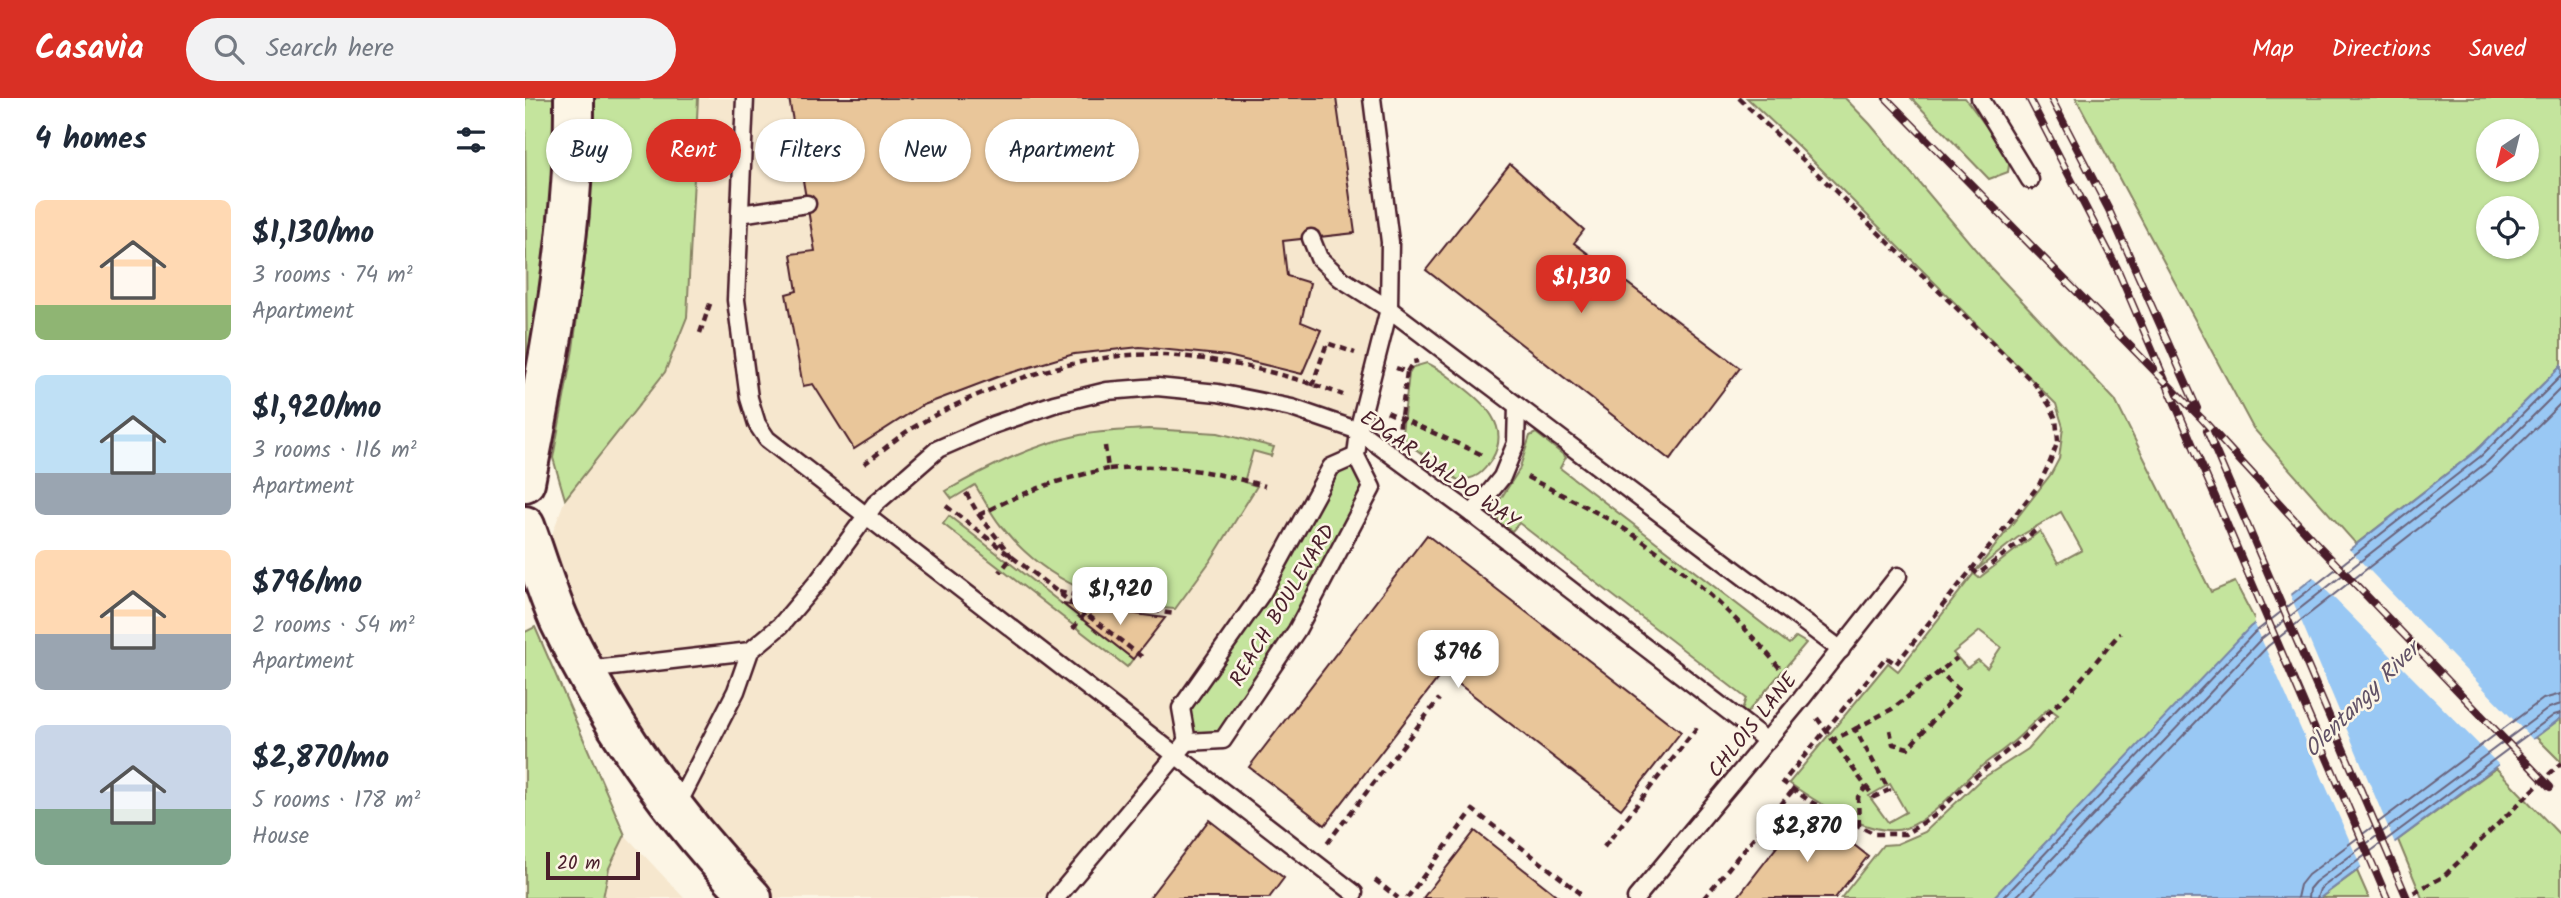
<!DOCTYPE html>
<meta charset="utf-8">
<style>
body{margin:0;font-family:Kalam,sans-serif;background:#f2f2f3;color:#1f2937;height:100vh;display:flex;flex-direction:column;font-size:26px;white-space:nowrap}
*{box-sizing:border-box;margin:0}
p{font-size:23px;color:#747a83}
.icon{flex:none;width:38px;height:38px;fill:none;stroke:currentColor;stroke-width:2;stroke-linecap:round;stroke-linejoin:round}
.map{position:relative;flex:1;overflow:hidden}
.sheet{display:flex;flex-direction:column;background:#fff;width:525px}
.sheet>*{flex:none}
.hud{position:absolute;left:21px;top:21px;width:665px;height:63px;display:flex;gap:14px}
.needle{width:46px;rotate:215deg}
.fabs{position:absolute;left:1951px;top:21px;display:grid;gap:14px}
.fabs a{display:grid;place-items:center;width:63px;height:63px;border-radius:50%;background:#fff;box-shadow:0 2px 5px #0004;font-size:35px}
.scale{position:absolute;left:21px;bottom:18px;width:94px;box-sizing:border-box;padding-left:7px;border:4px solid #4a1f2b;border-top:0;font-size:19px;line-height:24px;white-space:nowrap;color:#4a1f2b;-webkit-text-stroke:5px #fcf5e5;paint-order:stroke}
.price{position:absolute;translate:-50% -60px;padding:0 16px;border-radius:14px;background:#fff;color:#222;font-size:23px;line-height:46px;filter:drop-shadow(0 2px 4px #0008)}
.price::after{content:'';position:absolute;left:50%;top:42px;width:21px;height:16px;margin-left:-10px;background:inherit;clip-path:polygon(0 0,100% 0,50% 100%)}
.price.on{background:#d93025;color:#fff}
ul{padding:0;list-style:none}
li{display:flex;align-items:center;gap:21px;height:175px;padding:0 35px}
li span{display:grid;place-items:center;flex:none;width:196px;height:140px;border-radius:10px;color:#555}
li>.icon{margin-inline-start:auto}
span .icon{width:84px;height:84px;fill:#fffc;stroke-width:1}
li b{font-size:30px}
h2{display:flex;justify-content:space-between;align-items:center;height:84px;padding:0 35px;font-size:30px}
.pill{padding:0 24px;border-radius:32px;background:#fff;box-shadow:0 2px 5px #0004;font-size:24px;line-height:63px}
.pill.on{background:#d93025;color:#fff}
header{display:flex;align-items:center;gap:42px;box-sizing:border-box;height:98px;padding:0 35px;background:#d93025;color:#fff}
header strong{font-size:33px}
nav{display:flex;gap:38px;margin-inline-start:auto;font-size:24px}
.search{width:490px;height:63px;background:#f2f2f3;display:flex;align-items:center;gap:18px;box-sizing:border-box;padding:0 24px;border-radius:38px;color:#747a83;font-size:26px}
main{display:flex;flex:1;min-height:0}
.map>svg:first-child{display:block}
.built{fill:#f6e7ce}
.green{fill:#c4e49d;stroke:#878264;stroke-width:2;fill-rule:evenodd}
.water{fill:#99c8f4;stroke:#7984a4;stroke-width:2}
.pier{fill:#fcf5e5}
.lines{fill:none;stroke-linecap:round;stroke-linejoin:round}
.shore{stroke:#6a637b;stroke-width:2}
.building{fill:#e9c69a;stroke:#4a1f2b;stroke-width:2}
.service-casing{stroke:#4a1f2b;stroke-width:21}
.tertiary-casing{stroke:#4a1f2b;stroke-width:44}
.motorway-casing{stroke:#4a1f2b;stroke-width:44}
.path{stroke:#4a1f2b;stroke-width:4.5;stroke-dasharray:7 5;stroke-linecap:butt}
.service{stroke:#fcf5e5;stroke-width:16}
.tertiary{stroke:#fcf5e5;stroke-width:38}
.motorway{stroke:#fcf5e5;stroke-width:38}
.rail-casing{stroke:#4a1f2b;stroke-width:8}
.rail{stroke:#fcf5e5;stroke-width:5;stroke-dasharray:16;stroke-linecap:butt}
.labels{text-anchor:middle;stroke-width:5;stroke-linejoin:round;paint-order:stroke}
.street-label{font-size:21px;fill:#4a1f2b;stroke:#fcf5e5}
.water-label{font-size:23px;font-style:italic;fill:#625267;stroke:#fcf5e5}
</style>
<header>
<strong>Casavia</strong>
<div class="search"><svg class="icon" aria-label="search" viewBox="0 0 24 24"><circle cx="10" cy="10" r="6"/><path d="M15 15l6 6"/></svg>Search here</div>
<nav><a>Map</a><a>Directions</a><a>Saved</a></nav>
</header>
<main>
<section class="sheet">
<h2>4 homes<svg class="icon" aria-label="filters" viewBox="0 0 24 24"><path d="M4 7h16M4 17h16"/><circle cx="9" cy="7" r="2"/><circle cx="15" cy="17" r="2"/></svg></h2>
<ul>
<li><span style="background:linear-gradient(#ffd9b3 75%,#8fb573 0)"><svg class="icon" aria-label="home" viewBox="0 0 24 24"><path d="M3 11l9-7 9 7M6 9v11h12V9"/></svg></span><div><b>$1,130/mo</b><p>3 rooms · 74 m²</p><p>Apartment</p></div></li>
<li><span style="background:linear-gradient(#bfe0f5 70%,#9aa5b1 0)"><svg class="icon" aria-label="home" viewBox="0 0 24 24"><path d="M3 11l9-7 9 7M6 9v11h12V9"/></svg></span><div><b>$1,920/mo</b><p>3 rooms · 116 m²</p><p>Apartment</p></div></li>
<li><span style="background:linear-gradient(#ffd9b3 60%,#9aa5b1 0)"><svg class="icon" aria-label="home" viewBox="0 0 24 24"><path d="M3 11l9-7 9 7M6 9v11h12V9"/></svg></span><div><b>$796/mo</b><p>2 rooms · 54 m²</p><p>Apartment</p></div></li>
<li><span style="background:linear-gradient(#c9d6e8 60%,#7fa58c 0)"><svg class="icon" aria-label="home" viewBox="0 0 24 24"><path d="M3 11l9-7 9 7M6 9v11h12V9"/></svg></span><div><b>$2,870/mo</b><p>5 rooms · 178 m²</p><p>House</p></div></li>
</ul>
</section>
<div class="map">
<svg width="2036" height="800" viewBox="0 0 2036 800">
<rect width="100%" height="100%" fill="#fcf5e5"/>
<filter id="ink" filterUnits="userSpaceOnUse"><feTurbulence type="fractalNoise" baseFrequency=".0143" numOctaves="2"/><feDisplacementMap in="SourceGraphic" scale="14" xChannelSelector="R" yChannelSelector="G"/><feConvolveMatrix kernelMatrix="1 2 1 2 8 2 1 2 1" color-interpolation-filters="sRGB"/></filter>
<g filter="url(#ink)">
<g class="built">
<path d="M173,0H847L864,211L831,358L662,644L531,800H227L210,782L15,469L40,401L140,274L166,160Z"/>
<path d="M100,737L159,800H78L84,770Z"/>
</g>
<g class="green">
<path d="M0,0H31L28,120L2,279Z"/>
<path d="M68,0H173L162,219L140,274L40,401L28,360L48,251L65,118Z"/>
<path d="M1222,0H1320L1345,26L1466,170L1590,302L1686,494L1710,484L1731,524L1468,800H1316L1358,747L1372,746L1400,734L1455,682L1503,651L1533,617L1524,610C1512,620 1501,633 1489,643C1474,656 1457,666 1443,680C1424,699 1407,720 1381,730C1348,742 1290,703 1264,685L1363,565L1373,573L1526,376L1534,361L1538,329L1531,306L1275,50ZM1536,414L1557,452L1533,465L1515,433L1454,480L1448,475L1492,440ZM1455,533L1476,549L1462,570L1453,562L1442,570L1428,555ZM1365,686L1381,714L1363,724L1344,698Z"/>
<path d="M1386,0H1440L1485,60L1483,74L1464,81Z"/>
<path d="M1551,0H2036V268L1951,353L1831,446L1728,330ZM1964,33H2002V72H1964ZM1964,110H2002V149H1964Z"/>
<path d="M902,265C914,270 923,278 934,286C957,303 987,328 967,361C957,376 951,381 933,382L881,344L877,335L884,276L888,269Z"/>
<path d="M624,331L693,335L749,349L746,358L728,353L719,384L732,388L686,462L650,511C578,507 522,485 476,428C466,416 459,401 450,387L427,401L421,393C463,369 507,347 555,337C578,333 601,332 624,331Z"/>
<path d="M1011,335L1041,359L1035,370L1264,546L1271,539L1281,545L1221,616L1217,612L1221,600L994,425L987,433L975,425L971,417V408L994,372L1005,338Z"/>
<path d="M831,358L847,390L698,642L662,644L656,610L708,539L806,369Z"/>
<path d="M424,418L608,561L602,569L418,426Z"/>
<path d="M10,529L100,737L84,770L78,800H0V534Z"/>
<path d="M2036,620V664L2011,639Z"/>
<path d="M1971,670L2036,738V800H1897L1873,742Z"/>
<path d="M1832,773L1844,800H1795Z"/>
</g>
<path class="water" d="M2036,268V620L1795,800H1468L1725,529L1951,353Z"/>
<g class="pier">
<path d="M1822,449L2010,644L1977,670L1786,477Z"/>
<path d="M1764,494L1871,748L1838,773L1728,522Z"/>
</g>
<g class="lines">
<g class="shore">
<path d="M1478,800L1729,535L1956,358L2036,278"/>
<path d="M1490,800L1736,541L1962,364L2036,290"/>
<path d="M1504,800L1743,548L1967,373L2036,305"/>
<path d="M1772,800L1775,787L1783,777L2018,601L2036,596"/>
<path d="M1783,800L1784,791L1790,784L2024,610L2036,606"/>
<path d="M1792,800L1795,791L2029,617L2036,615"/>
</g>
</g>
<g class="building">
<path d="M264,0H811L830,135L758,143L762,178L785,185L776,224L796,232L777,276L703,258L615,249L549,256L475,278L396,308L329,351L288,286L278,288L261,196L272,193L266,156L290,153Z"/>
<path d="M985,66L1059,132L1049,145L1215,270L1145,362L901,172Z"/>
<path d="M902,437L1156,634L1096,711L918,574L800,727L724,669Z"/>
<path d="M538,506L640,520L608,561Z"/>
<path d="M1282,710L1343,758L1310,800H1212Z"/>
<path d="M684,722L759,780L744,800H624Z"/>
<path d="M950,733L1035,800H898Z"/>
</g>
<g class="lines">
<g class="service-casing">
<g id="service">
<path d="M220,0L211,202L224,300L232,326L242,341L829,795"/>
<path d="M1455,0L1505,82"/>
<path d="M215,116L282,106"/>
<path d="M786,140L794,160L815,180L864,211L1316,552"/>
<path d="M947,416L977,379L991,345L992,308"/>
<path d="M61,572L225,553"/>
<path d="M662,644L698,642L772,532L847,390L831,358L835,325L864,211L865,144L847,0"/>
<path d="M151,710L211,593L225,553L255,528L294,482L350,406L413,351L468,327L529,306L582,293L632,289L693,295L767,310L834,333L947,416L1242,643"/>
<path d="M531,800L662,644L656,610L737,495L806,369L831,358"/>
<path d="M1111,800L1277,600L1373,478"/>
</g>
</g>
<g class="tertiary-casing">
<path id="tertiary" d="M0,428C12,460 21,493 35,524C83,626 149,719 227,800"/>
</g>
<g class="motorway-casing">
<path id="motorway" d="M0,384C25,257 50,130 49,0"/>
</g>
<g class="path">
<path d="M1214,0L1509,285L1525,308L1531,321L1533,343L1525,364L1514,387L1371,566L1361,559L1258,684L1286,704L1350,736H1380L1409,718L1446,682L1492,645L1546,593L1595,535"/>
<path d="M175,235L186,203"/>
<path d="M871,270L882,274L874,333"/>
<path d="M882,274L888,264L893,263"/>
<path d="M787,288L802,245L830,255"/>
<path d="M862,314L960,358"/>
<path d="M580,348L583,371C643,365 682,372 740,388"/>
<path d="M339,366C353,356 367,344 381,334C445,294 530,263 605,257C669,253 759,274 818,297"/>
<path d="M1002,379C1029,393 1057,406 1083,421C1149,459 1218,522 1264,582"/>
<path d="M441,395L454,417L487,459L475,474"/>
<path d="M421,408L617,559"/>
<path d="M454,417C496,395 536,380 583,371"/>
<path d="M1447,471L1453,476L1514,430"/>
<path d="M534,493L593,508L650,516"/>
<path d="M548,531L560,515"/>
<path d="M1292,620C1311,646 1329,673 1349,699L1364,692L1330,631L1308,642"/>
<path d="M1330,631L1367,611L1432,560"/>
<path d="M1365,632L1368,646L1383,650L1435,593L1415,574"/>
<path d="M1334,728L1333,699L1341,689"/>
<path d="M802,745L914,601"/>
<path d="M1079,749L1174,627"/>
<path d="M850,782L873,800"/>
<path d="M882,800L948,712L1054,794L1049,800"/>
<path d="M1179,800L1268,692"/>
<path d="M1878,800L1918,779L2036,665"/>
</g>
<use href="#service" class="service"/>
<use href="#tertiary" class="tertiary"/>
<use href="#motorway" class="motorway"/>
<g class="rail-casing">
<g id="rail">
<path d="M1361,0L1677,321L1788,442L2025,689"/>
<path d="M1504,0L1592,170L1862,800"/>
<path d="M1526,0L1584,112L1672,310"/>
<path d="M1682,333L1882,800"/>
</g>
</g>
<use href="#rail" class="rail"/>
</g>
</g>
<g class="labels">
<g class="street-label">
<text transform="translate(915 371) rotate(35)" y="7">EDGAR WALDO WAY</text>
<text transform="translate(757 507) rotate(-59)" y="7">REACH BOULEVARD</text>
<text transform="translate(1227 627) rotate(-51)" y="7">CHLOIS LANE</text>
</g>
<g class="water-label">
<text transform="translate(1836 601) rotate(-45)" y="8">Olentangy River</text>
</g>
</g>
</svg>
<div class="fabs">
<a><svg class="needle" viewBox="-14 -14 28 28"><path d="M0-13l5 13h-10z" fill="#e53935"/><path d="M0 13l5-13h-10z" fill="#747a83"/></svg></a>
<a><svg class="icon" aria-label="locate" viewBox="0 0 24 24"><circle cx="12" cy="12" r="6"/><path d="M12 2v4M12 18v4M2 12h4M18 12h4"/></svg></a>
</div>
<div class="scale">20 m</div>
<b class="price on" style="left:1056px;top:217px">$1,130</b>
<b class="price" style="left:595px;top:529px">$1,920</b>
<b class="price" style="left:933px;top:592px">$796</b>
<b class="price" style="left:1282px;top:766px">$2,870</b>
<div class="hud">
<a class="pill">Buy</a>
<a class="pill on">Rent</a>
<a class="pill">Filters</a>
<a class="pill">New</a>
<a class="pill">Apartment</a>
</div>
</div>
</main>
